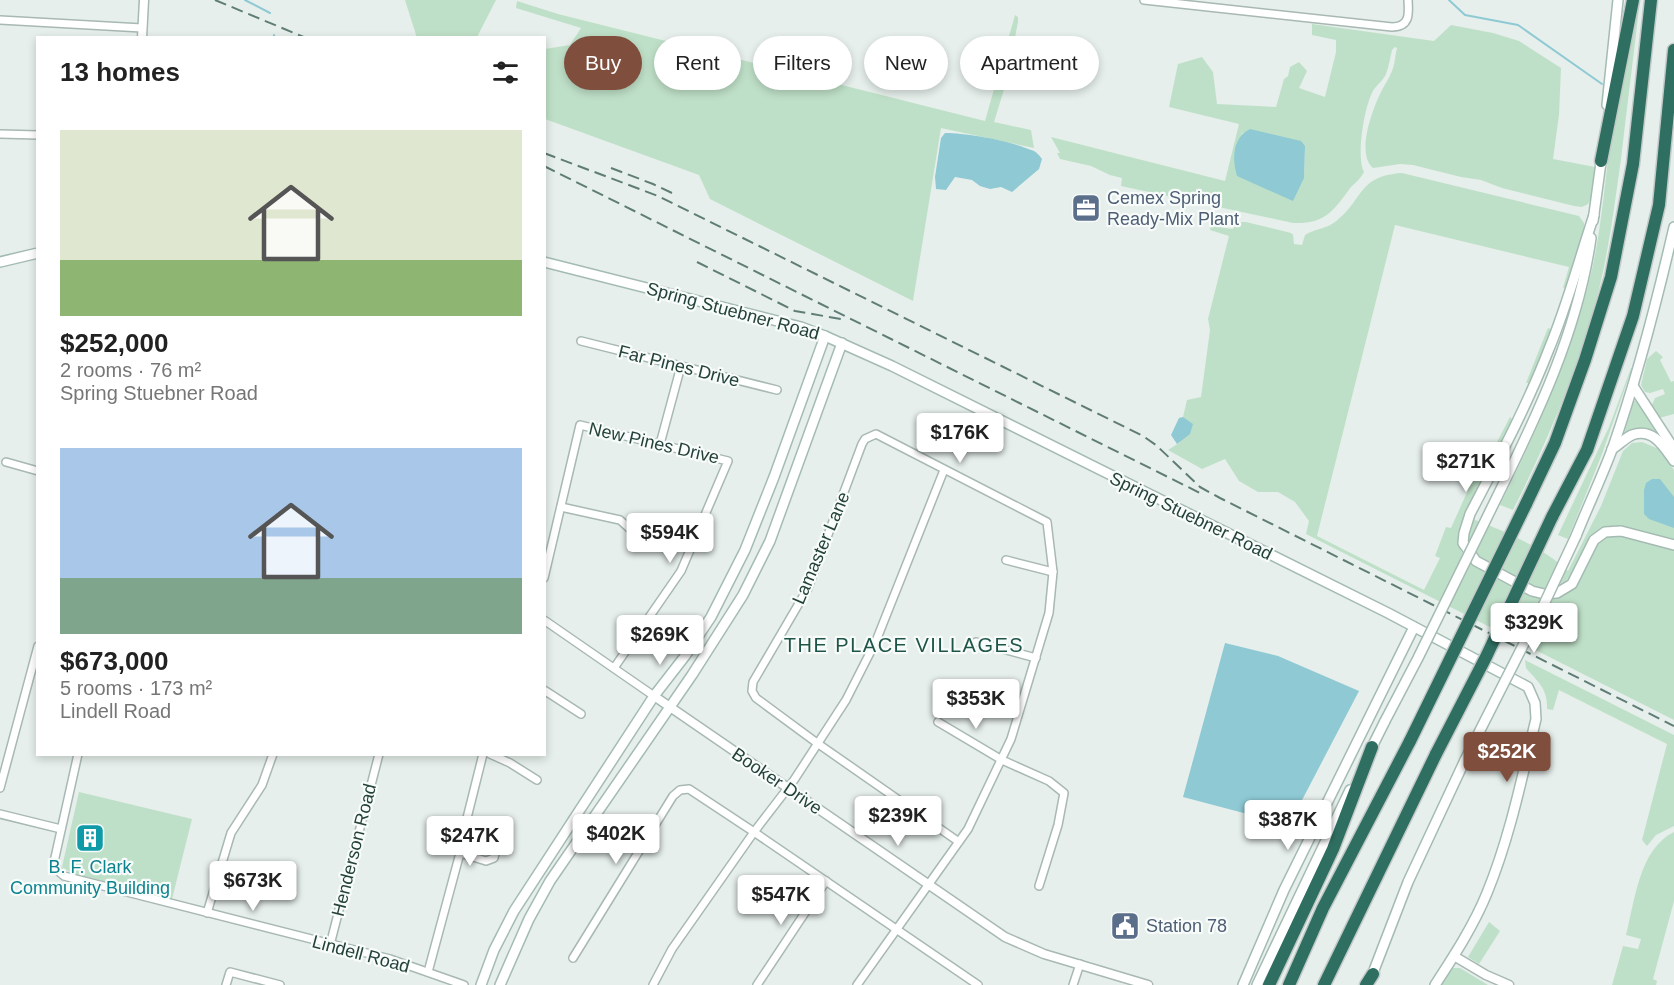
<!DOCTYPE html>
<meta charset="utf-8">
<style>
body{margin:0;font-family:Helvetica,sans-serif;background:#f6f6f6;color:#222;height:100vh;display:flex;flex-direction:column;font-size:22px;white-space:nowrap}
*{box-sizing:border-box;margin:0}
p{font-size:20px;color:#767676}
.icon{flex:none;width:33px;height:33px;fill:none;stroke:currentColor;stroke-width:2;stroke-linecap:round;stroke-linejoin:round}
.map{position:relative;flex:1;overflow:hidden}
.panel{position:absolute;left:36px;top:36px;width:510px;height:720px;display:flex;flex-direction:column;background:#fff;border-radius:0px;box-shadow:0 3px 9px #0003}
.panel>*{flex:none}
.guide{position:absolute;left:564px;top:36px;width:570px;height:54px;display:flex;gap:12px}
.price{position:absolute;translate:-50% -51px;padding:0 14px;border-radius:6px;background:#fff;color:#222;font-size:20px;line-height:39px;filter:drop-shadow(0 2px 3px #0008)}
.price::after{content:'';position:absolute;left:50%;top:36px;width:18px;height:14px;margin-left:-9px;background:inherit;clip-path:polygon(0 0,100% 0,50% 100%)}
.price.current{background:#804e3d;color:#fff}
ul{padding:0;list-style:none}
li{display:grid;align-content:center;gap:12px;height:318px;padding:0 24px}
li span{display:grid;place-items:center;height:186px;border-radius:0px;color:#555}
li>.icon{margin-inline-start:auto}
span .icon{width:108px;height:108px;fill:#fffc;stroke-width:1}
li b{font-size:26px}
h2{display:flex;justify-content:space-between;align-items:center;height:72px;padding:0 24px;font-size:26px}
.tag{padding:0 21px;border-radius:27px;background:#fff;box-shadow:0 3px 9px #0003;font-size:21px;line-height:54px}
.tag.current{background:#804e3d;color:#fff}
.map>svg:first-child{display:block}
.green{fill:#bfe0c8;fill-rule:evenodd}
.water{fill:#8ec9d4}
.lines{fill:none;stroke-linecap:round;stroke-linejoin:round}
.stream{stroke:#8ec9d4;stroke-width:2}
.minor-casing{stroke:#a8b8b2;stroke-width:10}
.tertiary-casing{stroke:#a8b8b2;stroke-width:11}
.secondary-casing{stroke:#a4bbb3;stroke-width:12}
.motorway-casing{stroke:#c2cac8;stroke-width:15}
.minor{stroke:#fff;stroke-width:7}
.tertiary{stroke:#fff;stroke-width:8}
.secondary{stroke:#fff;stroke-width:9}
.motorway{stroke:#2f6f62;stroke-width:12}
.rail{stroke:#5f7d75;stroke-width:2;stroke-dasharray:12 6;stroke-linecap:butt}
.secondary-bridge-casing{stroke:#a4bbb3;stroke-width:12;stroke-linecap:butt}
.motorway-bridge-casing{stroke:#c2cac8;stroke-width:15;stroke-linecap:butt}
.secondary-bridge{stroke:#fff;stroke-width:9}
.motorway-bridge{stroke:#2f6f62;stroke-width:12}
.labels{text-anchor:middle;stroke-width:4.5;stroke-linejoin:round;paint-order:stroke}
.service-label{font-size:18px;fill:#4e5e75;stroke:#f7fbf9;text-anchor:start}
.street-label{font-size:18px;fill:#24423a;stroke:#f7fbf9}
.culture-label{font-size:18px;fill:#0d838f;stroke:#f7fbf9}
.neighbourhood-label{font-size:20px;letter-spacing:1.5px;fill:#1f5548;stroke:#f7fbf9}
</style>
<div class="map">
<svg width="1674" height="985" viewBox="0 0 1674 985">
<rect width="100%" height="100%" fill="#e6efeb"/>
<g class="green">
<path d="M405,0H496L477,37L417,38Z"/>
<path d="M1635,0H1640C1634,53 1627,106 1621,159C1615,201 1610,243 1600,285C1581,363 1549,438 1513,510L1500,505C1538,428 1574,349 1593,265C1603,217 1606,169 1613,121C1619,80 1628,40 1635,0Z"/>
<path d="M517,1L558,14L985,121L1015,15L1018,17V22L1006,83L994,122L1031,130L1034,148L941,128L913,301L710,199L699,175L545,119V49L570,45L581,28L516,8Z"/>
<path d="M1312,24L1434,41L1451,25L1493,33L1519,41L1561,68L1559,115L1553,159L1595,167L1591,198L1588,204L1582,207L1574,206L1502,188L1481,180L1461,177L1413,165L1400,164L1373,168C1356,154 1372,110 1381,92C1384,85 1389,79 1392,71C1395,64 1395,56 1397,48L1395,47L1392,50C1390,58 1389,66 1386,74C1383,81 1375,86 1372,93C1364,109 1356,157 1364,172C1361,178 1356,182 1351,187C1333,211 1326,224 1293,223L1121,186L1122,178L1110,175L1091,166L1060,159L1057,153H1060L1051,137L1225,181L1239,124L1169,107L1178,64L1202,57L1213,72L1217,104L1276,107L1284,79L1288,76L1290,67L1299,62L1307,71L1299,88L1325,97L1336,52V40L1312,35ZM1241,133L1305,146L1304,178Z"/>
<path d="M1402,173L1579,216L1584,223V233L1568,287L1563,288L1569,267L1395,225L1317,536L1424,590L1440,558L1435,556L1446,527L1451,528L1476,472V458L1482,461L1487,452H1492L1495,460L1462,524L1459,539L1461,551L1472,564L1482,570L1531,594L1565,593C1573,580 1590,546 1601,539C1615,528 1658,545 1674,549V720L1306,534L1309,521L1295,502L1278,492H1258L1239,481L1225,459L1202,469L1168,450L1179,443L1192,424L1183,417L1187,400L1201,397L1210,330L1208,319L1229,236L1210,230L1211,226L1233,229L1236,222H1246L1291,233L1293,235L1294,244L1302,245L1305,235C1314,229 1326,229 1335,222C1364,200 1357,176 1402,173Z"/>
<path d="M1548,328L1553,330L1531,383H1526Z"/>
<path d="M1656,351L1663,357L1660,360L1671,382L1674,381V414L1659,418L1651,407L1655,398L1665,394L1663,389L1650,393L1645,392L1641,385L1647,359Z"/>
<path d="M1631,368H1632L1602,454L1568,539L1558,535L1609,427Z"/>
<path d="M1634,401H1638L1661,435V437L1624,434Z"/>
<path d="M1510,417L1513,420L1503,444L1497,446L1496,444Z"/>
<path d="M1642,442L1659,449L1674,470V541L1620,527L1602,528L1591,537L1571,576L1564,582L1543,589L1534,587C1505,573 1454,560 1473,519C1506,532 1542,547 1568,571L1601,506L1623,451L1632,443Z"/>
<path d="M1525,660L1674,735V826L1656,835L1647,846L1642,840L1667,744L1559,690L1553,710L1547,709C1548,689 1538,682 1526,668Z"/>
<path d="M79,792L192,819L172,899L71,873L62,867Z"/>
<path d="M1674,832V901L1653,979L1657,981L1656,985H1612L1623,946L1638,949L1641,939L1626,935C1635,901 1639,849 1674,832Z"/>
<path d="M1489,922L1500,931L1479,964L1468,957Z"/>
<path d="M1451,968H1460L1488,985H1438Z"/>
</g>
<g class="water">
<path d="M1250,129L1301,141L1305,146L1304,178L1293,201L1237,176C1232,159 1232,138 1250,129Z"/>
<path d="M945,133C967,133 1011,141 1031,150C1036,151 1039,155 1042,159L1039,169L1012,192L1001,187L990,189L980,186L972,180L955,177L946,190L936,189L935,177L941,138Z"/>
<path d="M1183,417L1193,424L1190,434L1177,444L1171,435L1179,418Z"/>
<path d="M1652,479H1660L1674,497V528L1649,519L1644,514V490L1646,483Z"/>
<path d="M1225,643L1278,656L1359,691L1289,825L1183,797Z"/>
</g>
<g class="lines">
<g class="stream">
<path d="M245,0L270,13"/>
<path d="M1449,0L1465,15L1518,25L1602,84"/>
<path d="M274,35V38"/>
</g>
<g class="minor-casing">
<g id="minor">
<path d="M1144,0L1392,27C1410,27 1409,14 1408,0"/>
<path d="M0,20L142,28"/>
<path d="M0,134L38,135"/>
<path d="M581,341L777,390"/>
<path d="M660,444L681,366"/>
<path d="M6,462L38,471"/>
<path d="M561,507L620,520L630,529"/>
<path d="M1006,560L1053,572"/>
<path d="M544,578L580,425L728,461L681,571L614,668"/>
<path d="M544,620L654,696"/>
<path d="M976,642L1036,658"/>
<path d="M544,690L581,714"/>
<path d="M938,722L1002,760L1049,781L1064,793L1058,825L1039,886"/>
<path d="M78,754L54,862L57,870L64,876L390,959L464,985"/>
<path d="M490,754L510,763L537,780"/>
<path d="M0,788L38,646"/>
<path d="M0,814L61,829"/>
<path d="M460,853L486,861L494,858L496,849L490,842L463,834"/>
<path d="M207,913L231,833L262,785L273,754"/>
<path d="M330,945L379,754"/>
<path d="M573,958L673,796L680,790L689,789L754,832L978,985"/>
<path d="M428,972L460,853L463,834L483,754"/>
<path d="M226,985L230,972L280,985"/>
<path d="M653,985L672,949L754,832L794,780L846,700L876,641L944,470"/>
<path d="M757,985L826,881"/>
<path d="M857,985L968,829L1011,739L1049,613L1053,572L1047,522L876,434L865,439L862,444L808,588L753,682L752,691L756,698L817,743L959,842"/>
<path d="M1073,985L1080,964"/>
</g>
</g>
<g class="tertiary-casing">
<g id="tertiary">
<path d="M142,38L144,0"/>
<path d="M654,696L1005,937L1044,954L1148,985"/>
<path d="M1454,956L1486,975L1509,985"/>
</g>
</g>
<g class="secondary-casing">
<g id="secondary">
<path d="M1607,105L1618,0"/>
<path d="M1594,215C1579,260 1567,306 1549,349C1527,406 1498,460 1470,514L1464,533L1463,543L1476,561L1532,591L1544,594L1557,593L1572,584L1594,540L1605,532L1621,531L1674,545"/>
<path d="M1593,221L1602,155"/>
<path d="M0,262L38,253"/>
<path d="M544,262L801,327L825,336L892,366L1388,613L1528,687L1535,703L1536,719C1522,777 1510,837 1487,893C1474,925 1454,956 1435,985"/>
<path d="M1633,386L1674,449"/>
<path d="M1612,449C1619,445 1625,438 1632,435C1653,427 1664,447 1674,461"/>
<path d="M1497,497C1538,414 1578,330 1591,238"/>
<path d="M1576,536C1588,506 1602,477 1613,447C1638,375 1657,301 1674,227"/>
<path d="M1370,751L1385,721"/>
<path d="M1371,978L1408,882L1465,760"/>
<path d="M481,985L494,950L514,911L654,696L685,656L711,617L745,550L774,477L825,336"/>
<path d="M500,985L529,919L550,881L692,675L743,595L770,541L842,343"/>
<path d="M1243,985L1284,890L1414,627"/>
<path d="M1257,985L1350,790"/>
</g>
</g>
<g class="motorway-casing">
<g id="motorway">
<path d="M1601,161L1633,0"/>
<path d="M1526,504L1555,443L1585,360L1611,277L1633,164L1651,0"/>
<path d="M1552,517L1587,450L1633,316L1659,205L1674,50"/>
<path d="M1269,985L1333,849L1372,747"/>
<path d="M1289,985L1323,908L1410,741"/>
<path d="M1324,985L1436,754"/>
<path d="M1366,985L1373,974"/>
</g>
</g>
<use href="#minor" class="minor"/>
<use href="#tertiary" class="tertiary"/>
<use href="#secondary" class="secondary"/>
<use href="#motorway" class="motorway"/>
<g class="rail">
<path d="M215,0L306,38"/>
<path d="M544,153L658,196L1143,436L1156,445L1200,487L1220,498L1674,726"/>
<path d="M544,166L1202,494"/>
<path d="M611,168L653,184L672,193"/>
<path d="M697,262L795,311L841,319"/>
</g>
<g class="secondary-bridge-casing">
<g id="secondary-bridge">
<path d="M1385,721L1418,658L1497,497"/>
<path d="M1465,760L1545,602L1576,536"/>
</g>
</g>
<g class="motorway-bridge-casing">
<g id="motorway-bridge">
<path d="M1410,741L1526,504"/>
<path d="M1436,754L1486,657L1552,517"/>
</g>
</g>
<use href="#secondary-bridge" class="secondary-bridge"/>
<use href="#motorway-bridge" class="motorway-bridge"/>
</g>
<defs>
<g id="office-square" transform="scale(1.5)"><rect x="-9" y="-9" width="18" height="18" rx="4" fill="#5c6f8a" stroke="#f7fbf9"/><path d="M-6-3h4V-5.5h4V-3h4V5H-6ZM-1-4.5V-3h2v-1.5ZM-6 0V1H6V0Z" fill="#fff"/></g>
<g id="building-square" transform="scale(1.5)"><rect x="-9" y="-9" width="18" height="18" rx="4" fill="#0f9aa8" stroke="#f7fbf9"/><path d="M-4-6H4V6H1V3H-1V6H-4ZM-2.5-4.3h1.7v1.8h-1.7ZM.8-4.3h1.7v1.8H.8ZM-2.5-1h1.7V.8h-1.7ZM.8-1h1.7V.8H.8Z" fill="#fff"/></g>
<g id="civic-square" transform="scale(1.5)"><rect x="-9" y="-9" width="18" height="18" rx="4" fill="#5c6f8a" stroke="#f7fbf9"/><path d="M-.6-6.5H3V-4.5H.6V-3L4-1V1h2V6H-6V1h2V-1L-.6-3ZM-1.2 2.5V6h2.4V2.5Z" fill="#fff"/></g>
</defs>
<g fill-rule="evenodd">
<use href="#office-square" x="1086" y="208"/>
<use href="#building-square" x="90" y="838"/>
<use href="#civic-square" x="1125" y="926"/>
</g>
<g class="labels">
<g class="service-label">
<text x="1107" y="204">Cemex Spring<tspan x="1107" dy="21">Ready-Mix Plant</tspan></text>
<text x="1146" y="932">Station 78</text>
</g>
<g class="street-label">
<text transform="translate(733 311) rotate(15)" y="6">Spring Stuebner Road</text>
<text transform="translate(679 366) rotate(14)" y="6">Far Pines Drive</text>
<text transform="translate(654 443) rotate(13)" y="6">New Pines Drive</text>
<text transform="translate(1191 516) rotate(26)" y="6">Spring Stuebner Road</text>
<text transform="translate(821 548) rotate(-67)" y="6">Lamaster Lane</text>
<text transform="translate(777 781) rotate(34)" y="6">Booker Drive</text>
<text transform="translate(354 850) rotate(-76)" y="6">Henderson Road</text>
<text transform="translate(361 954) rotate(15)" y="6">Lindell Road</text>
</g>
<g class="culture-label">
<text x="90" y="873">B. F. Clark<tspan x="90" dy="21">Community Building</tspan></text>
</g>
<g class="neighbourhood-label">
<text x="904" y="652">THE PLACE VILLAGES</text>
</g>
</g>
</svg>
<b class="price" style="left:960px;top:464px">$176K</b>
<b class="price" style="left:1466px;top:493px">$271K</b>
<b class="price" style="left:670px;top:564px">$594K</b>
<b class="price" style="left:1534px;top:654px">$329K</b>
<b class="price" style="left:660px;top:666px">$269K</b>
<b class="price" style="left:976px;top:730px">$353K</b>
<b class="price current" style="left:1507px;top:783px">$252K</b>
<b class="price" style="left:898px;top:847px">$239K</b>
<b class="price" style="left:1288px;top:851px">$387K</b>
<b class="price" style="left:616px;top:865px">$402K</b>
<b class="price" style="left:470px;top:867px">$247K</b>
<b class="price" style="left:253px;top:912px">$673K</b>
<b class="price" style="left:781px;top:926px">$547K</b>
<div class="guide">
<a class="tag current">Buy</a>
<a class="tag">Rent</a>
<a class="tag">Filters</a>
<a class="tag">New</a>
<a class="tag">Apartment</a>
</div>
<section class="panel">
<h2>13 homes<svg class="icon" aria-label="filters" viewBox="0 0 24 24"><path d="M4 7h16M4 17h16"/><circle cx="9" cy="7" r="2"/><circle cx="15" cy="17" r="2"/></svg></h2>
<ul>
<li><span style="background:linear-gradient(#dfe7d0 70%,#8fb573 0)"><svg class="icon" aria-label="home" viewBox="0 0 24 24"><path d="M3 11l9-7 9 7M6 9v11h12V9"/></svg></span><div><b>$252,000</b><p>2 rooms · 76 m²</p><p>Spring Stuebner Road</p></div></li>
<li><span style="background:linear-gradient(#a9c7e8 70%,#7fa58c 0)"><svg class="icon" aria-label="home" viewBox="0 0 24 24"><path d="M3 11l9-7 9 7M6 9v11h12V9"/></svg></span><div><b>$673,000</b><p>5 rooms · 173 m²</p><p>Lindell Road</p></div></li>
</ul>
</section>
</div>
